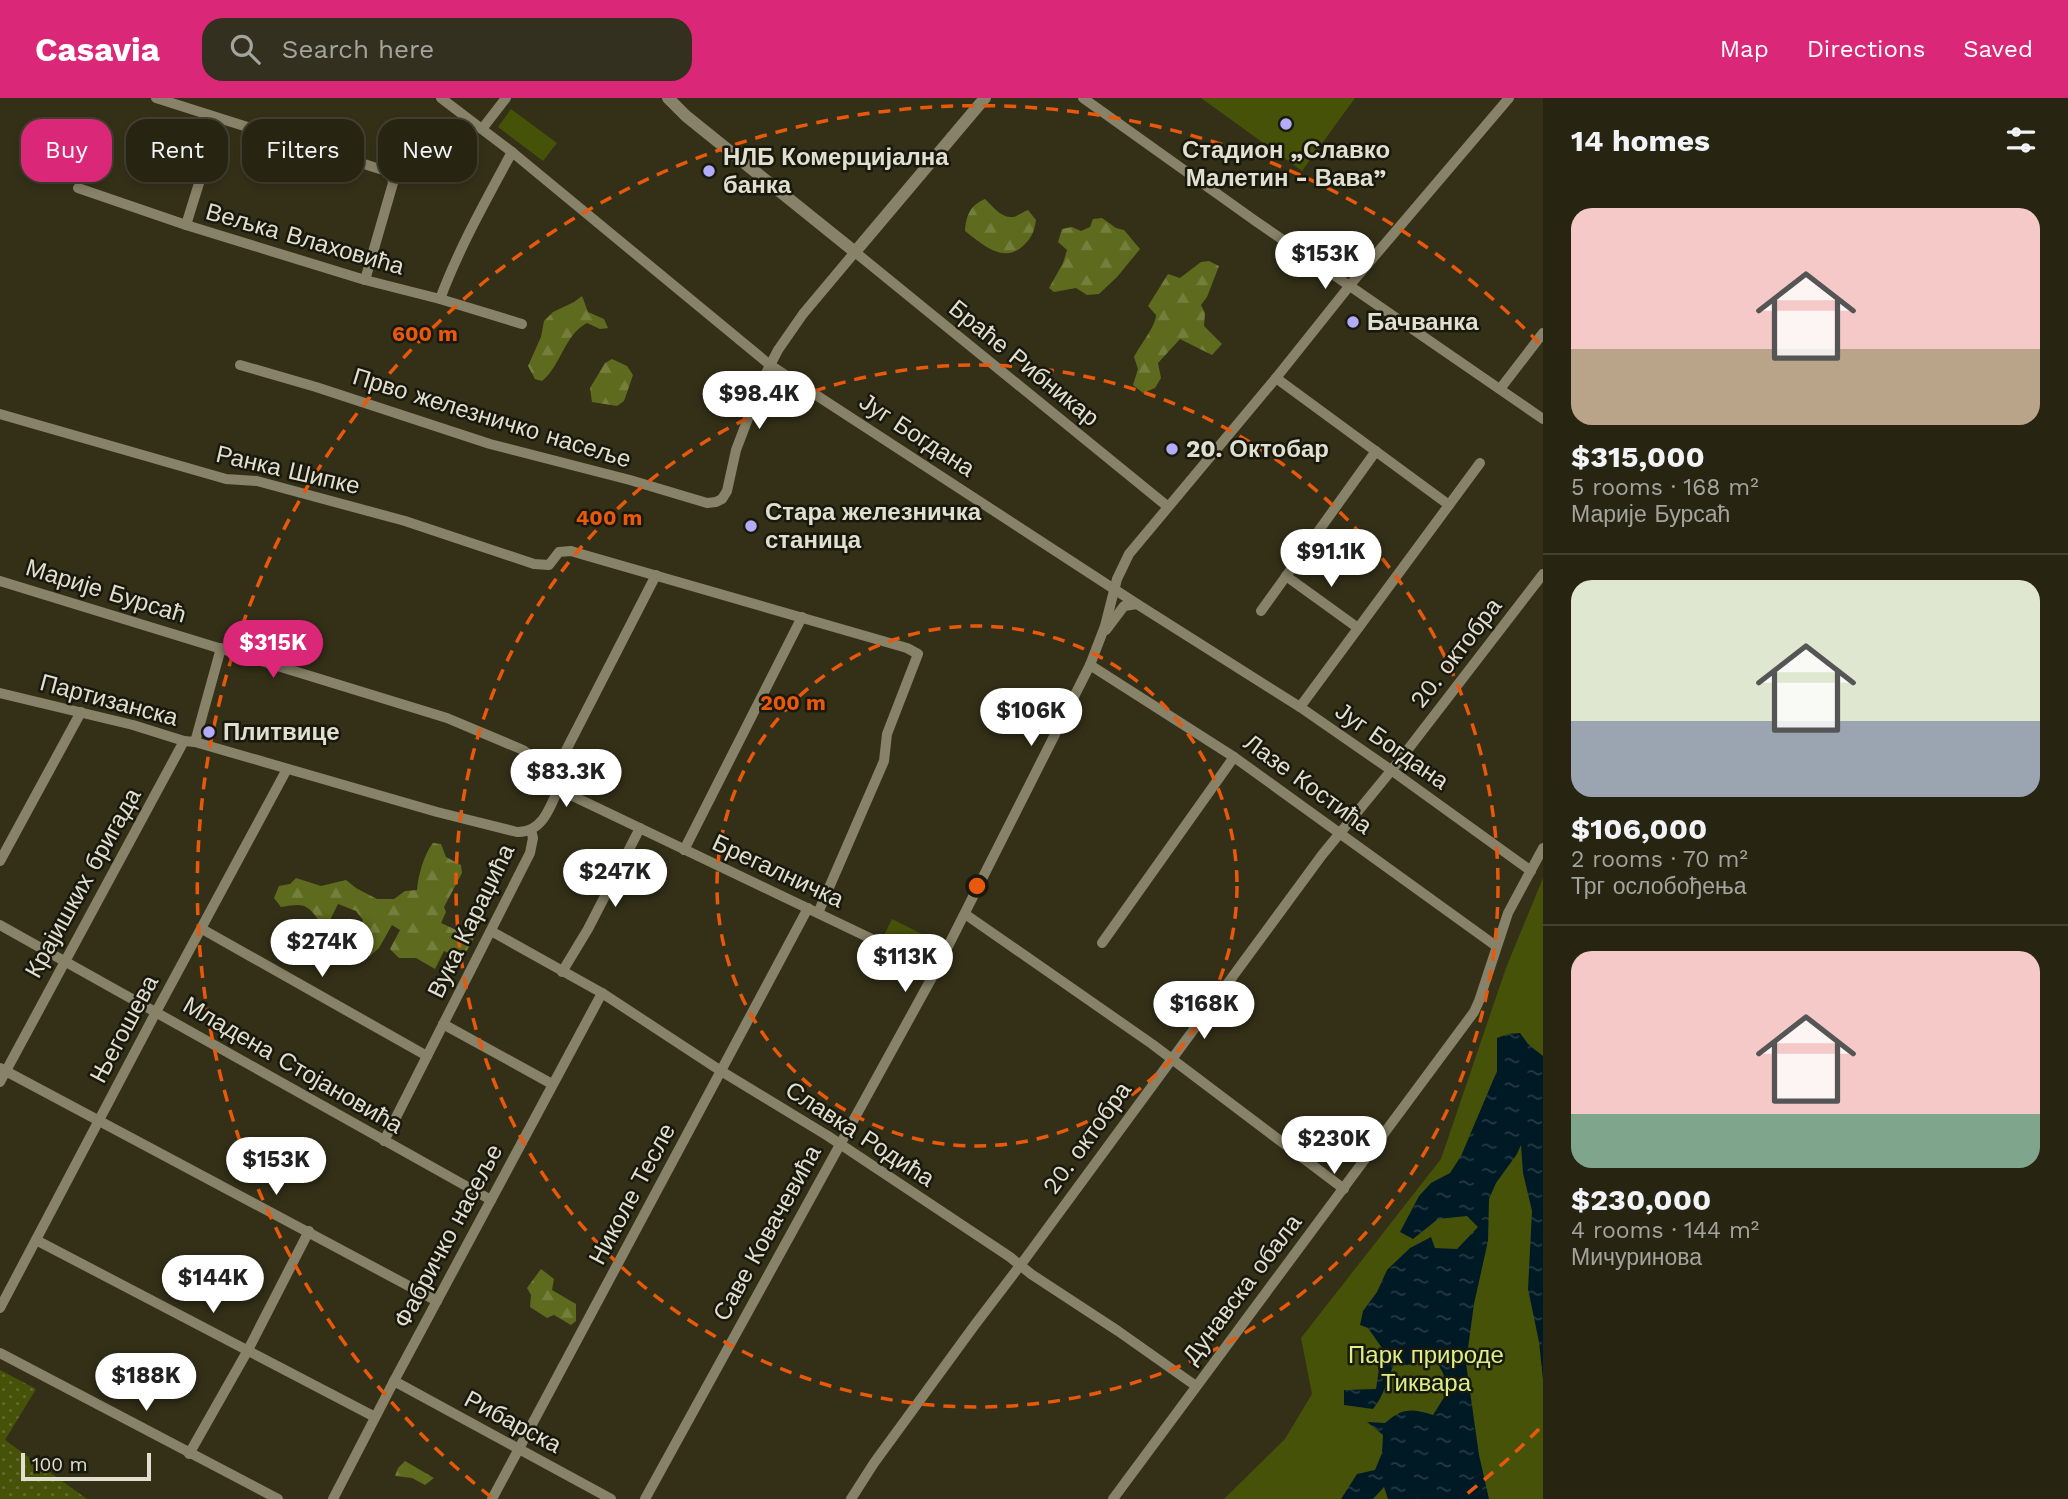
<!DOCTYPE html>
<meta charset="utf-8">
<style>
body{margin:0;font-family:"Work Sans",sans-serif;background:#333020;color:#f1f3f6;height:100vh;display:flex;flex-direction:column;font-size:26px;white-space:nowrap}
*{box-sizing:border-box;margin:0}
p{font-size:23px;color:#a4a49f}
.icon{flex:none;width:38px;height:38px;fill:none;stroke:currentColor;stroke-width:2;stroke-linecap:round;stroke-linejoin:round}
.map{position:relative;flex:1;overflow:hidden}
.sheet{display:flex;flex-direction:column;background:#272412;width:525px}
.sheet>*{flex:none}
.top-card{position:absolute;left:21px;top:21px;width:665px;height:63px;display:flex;gap:14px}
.scale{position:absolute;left:21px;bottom:18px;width:130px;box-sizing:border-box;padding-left:7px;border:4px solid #e1dfd0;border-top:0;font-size:19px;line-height:24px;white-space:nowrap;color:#e1dfd0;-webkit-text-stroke:5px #19180d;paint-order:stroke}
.price{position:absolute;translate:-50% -60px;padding:0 16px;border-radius:24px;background:#fff;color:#222;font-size:23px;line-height:46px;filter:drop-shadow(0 2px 4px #0008)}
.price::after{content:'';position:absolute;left:50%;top:42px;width:21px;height:16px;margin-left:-10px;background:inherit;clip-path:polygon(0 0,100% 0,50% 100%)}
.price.on{background:#db2777;color:#fff}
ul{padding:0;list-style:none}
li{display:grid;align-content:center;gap:14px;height:371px;padding:0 28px}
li+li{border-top:2px solid #434132}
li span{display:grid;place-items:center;height:217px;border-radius:21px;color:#555}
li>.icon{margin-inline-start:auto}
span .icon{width:126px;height:126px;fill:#fffc;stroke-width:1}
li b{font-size:30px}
h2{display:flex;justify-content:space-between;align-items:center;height:84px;padding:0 28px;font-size:30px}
.chip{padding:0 24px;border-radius:21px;background:#272412;box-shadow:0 4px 10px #0003,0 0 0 2px #434132;font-size:24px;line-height:63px}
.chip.on{background:#db2777;color:#fff}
header{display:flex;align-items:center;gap:42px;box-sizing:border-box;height:98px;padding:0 35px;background:#db2777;color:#fff}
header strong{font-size:33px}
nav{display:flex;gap:38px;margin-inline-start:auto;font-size:24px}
.search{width:490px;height:63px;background:#333020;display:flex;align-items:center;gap:18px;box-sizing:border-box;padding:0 24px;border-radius:21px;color:#a4a49f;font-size:26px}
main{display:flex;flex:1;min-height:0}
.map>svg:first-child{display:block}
.grass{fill:url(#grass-dots)}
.forest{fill:url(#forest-firs)}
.park{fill:#475209}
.water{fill:url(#water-ripples)}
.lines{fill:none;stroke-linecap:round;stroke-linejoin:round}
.minor{stroke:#878268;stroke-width:10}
.tertiary{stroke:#878268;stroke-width:12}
.ring{fill:none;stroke:#e8590c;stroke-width:3.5;stroke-dasharray:12 9}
.poi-dot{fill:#b3adf9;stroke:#19180d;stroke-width:2.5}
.labels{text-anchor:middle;stroke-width:5;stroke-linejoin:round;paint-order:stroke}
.poi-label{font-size:24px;font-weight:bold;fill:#e1dfd0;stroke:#19180d;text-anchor:start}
.street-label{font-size:24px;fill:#e1dfd0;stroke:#19180d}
.park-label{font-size:24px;fill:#dbf088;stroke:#19180d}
.centre{fill:#e8590c;stroke:#19180d;stroke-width:3.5}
.ring-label{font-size:21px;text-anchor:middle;font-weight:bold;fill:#e8590c;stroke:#19180d;stroke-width:5;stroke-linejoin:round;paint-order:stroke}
</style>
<header>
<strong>Casavia</strong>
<div class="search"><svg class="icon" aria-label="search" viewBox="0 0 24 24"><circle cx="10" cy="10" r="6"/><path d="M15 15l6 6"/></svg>Search here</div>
<nav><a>Map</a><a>Directions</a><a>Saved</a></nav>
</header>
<main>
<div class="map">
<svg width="1543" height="1401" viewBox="0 0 1543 1401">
<defs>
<pattern id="grass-dots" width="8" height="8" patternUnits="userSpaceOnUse" patternTransform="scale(1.75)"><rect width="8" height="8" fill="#475209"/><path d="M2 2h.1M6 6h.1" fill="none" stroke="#616a2c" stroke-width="1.8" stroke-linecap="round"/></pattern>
<pattern id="forest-firs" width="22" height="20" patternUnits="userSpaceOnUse" patternTransform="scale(1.75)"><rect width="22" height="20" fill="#5e6a1d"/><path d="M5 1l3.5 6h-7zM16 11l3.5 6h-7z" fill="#757f3d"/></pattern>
<pattern id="water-ripples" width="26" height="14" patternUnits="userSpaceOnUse" patternTransform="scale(1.75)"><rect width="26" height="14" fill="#001a25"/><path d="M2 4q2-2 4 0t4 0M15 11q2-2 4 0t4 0" fill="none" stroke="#253b44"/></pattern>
</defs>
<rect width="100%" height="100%" fill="#343018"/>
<path class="grass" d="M0,1272L36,1291L5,1342L87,1401H0Z"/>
<g class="forest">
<path d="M985,101C991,107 1001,119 1010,119C1016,120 1022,114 1028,112L1036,122C1034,134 1032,139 1024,147C1004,167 982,146 965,133C966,118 970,107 985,101Z"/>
<path d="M1102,120L1116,130L1124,132L1140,151L1117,179L1099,196L1087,197L1076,190L1054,194L1049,190L1063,165L1067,152L1058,144L1062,131L1072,129L1081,133L1090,129L1093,121Z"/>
<path d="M1209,163L1219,168L1207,199L1201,207L1205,215L1204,228L1222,246L1212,257L1180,241L1158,265L1161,280L1155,290L1143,295L1133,287L1138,271L1134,259C1140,247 1156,228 1156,217L1148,208L1168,176L1180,180L1201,164Z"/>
<path d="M582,198L588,214L604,221L608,230L600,231L587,225C564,237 561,268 542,283L535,281L528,268L541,239L544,223L553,214L574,204Z"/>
<path d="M612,261L627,268L633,277L624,303L617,308L592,304L590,290L605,265Z"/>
<path d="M433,745L441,746L446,759L461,767L462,775L444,809L446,814L441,825L474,840L462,861L444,853L435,871L416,860H399L390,851L400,832L392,827L379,850L370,858L356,852L357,835L363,822L356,813L338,806L330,822L322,827C308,807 306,804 281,809L274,800L279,788L290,786L296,780L321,788L346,782L356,790L377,801H394L405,793L417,792C418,778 424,756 433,745Z"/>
<path d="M541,1171L554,1181L552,1192L576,1206V1223L571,1227L554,1217L547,1220L530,1209L531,1197L527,1190Z"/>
<path d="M405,1363L434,1380L425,1387L412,1380L395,1378L398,1370Z"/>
</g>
<g class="park">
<path d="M1201,0H1355L1302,73Z"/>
<path d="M511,11L557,45L543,63L498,29Z"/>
<path d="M1543,780V1401H1224L1285,1341L1312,1296L1301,1240L1441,1061L1506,870Z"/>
<path d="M892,821L922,836L913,854L883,839Z"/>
</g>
<path class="water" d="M1520,935L1528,946L1543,958V1282L1539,1244L1528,1191L1532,1113L1523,1075L1521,1047L1517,1056L1496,1085L1489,1101L1488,1143L1474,1206L1466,1265L1479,1357L1489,1401H1388L1384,1389L1373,1401H1341L1357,1376L1375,1372L1382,1355L1383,1337L1367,1324L1385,1325C1402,1310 1411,1310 1433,1317L1448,1293L1443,1275L1432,1256L1408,1267L1394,1266C1387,1282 1384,1298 1373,1311L1344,1307V1292L1376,1291L1382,1250L1368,1230L1360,1227L1363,1213L1377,1194L1387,1172L1410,1150L1431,1139L1435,1150L1457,1151L1478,1129L1467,1118L1438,1121L1413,1141L1400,1134L1419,1098L1431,1085L1450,1075L1461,1058L1497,973V940L1508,936Z"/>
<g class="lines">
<g class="minor">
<path d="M156,0L386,73L392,80L393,85L365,182"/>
<path d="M441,0L512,54L770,267L1137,506L1300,609L1391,672L1531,773"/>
<path d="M1083,0L1254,122L1543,321"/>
<path d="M482,31L506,0"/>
<path d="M78,90L186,127L365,182L440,201L522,226"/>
<path d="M186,127L219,21"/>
<path d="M440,201C459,150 486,102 512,54"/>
<path d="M240,267L316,289L490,346L630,382L707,405L716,404L722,401L727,393L736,352L763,281L778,252L803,216L855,154L1167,408"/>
<path d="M1276,280L1449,407"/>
<path d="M1500,291L1543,235"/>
<path d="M0,316L226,381L257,383L405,423L534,466L549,467L559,454L571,453L581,456L907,550L918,556L887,636L884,663L818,815"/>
<path d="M1286,478L1358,530"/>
<path d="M0,483L447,620L523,652L551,674L558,691C550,711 541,735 517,734L437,714L195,644L184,643L133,627L0,595"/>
<path d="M1261,513L1376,353"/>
<path d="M1106,532L1124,508L1137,506"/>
<path d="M1090,567L1234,659L1496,848"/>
<path d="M1300,609L1480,365"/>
<path d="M195,644L221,550"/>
<path d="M551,674L556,672L559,666L656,477"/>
<path d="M558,691L922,865L935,874"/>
<path d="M684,752L802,519"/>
<path d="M0,763L81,614"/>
<path d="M965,816L1152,946L1344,1091"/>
<path d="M0,827L491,1102"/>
<path d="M202,831L427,958"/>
<path d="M491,833L602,895L721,973L828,1038L1010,1159L1031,1176L1118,1233L1196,1288"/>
<path d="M1102,845L1234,659"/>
<path d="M562,874L588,831L640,730"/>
<path d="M443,926L552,986"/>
<path d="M0,970L437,1203"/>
<path d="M0,984L184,643"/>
<path d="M384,1043L530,755L533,740L531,732"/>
<path d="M36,1142L375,1319"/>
<path d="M0,1210L156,914L287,671"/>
<path d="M0,1255L278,1401"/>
<path d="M394,1283L611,1401"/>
<path d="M189,1356L248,1252L309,1133"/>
<path d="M333,1401L394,1283L602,895"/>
<path d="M492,1401L808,810"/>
<path d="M645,1401L935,874L1090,567L1105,528L1117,481L1129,456L1276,280L1355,181L1509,0"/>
<path d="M851,1401L874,1365L974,1228L1025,1161L1322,757L1399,663L1543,476"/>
<path d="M1113,1401L1474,914L1479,903L1508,815L1543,750"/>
</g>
<path class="tertiary" d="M668,0L686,18L855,154L985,0"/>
</g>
<g class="ring">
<circle cx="977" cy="788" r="260"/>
<circle cx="977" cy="788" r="521"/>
<path d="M1539 1331A781 781 0 0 1 1463 1399M491 1399A781 781 0 1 1 1539 245"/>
</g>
<g class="poi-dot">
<circle cx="1286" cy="26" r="7"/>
<circle cx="709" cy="73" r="7"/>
<circle cx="1353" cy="224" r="7"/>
<circle cx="1172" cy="351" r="7"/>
<circle cx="751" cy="428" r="7"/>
<circle cx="209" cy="634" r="7"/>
</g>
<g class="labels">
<g class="poi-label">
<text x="1286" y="60" text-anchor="middle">Стадион „Славко<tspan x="1286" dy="28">Малетин - Вава”</tspan></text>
<text x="723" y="67">НЛБ Комерцијална<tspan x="723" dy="28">банка</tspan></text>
<text x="1367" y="232">Бачванка</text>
<text x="1186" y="359">20. Октобар</text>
<text x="765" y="422">Стара железничка<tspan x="765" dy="28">станица</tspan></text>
<text x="223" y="642">Плитвице</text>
</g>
<g class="street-label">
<text transform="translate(305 141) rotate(16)" y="8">Вељка Влаховића</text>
<text transform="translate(1024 265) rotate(39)" y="8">Браће Рибникар</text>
<text transform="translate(492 320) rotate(17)" y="8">Прво железничко насеље</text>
<text transform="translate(917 337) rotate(33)" y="8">Југ Богдана</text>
<text transform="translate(288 372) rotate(13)" y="8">Ранка Шипке</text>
<text transform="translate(106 493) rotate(17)" y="8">Марије Бурсаћ</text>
<text transform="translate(1456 555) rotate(-52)" y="8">20. октобра</text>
<text transform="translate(109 602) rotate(15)" y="8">Партизанска</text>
<text transform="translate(1392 648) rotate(35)" y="8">Југ Богдана</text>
<text transform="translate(1308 686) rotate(36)" y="8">Лазе Костића</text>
<text transform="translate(778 773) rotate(25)" y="8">Брегалничка</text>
<text transform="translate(83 785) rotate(-61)" y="8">Крајишких бригада</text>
<text transform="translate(471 823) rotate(-64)" y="8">Вука Караџића</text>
<text transform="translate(124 931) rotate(-62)" y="8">Његошева</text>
<text transform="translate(293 967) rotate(30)" y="8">Младена Стојановића</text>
<text transform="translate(860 1036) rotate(33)" y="8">Славка Родића</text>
<text transform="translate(1087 1040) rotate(-54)" y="8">20. октобра</text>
<text transform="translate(632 1096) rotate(-62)" y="8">Николе Тесле</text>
<text transform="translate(767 1135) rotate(-61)" y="8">Саве Ковачевића</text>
<text transform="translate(448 1138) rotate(-62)" y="8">Фабричко насеље</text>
<text transform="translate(1242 1191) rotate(-53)" y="8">Дунавска обала</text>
<text transform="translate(513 1324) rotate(28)" y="8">Рибарска</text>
</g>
<g class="park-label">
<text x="1426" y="1265">Парк природе<tspan x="1426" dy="28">Тиквара</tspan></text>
</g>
</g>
<circle cx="977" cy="788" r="10" class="centre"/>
<g class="ring-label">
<text x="425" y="243">600 m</text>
<text x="609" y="427">400 m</text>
<text x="793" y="612">200 m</text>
</g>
</svg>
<div class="scale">100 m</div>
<b class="price" style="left:1325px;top:193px">$153K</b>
<b class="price" style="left:759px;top:333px">$98.4K</b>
<b class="price" style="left:1331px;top:491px">$91.1K</b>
<b class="price on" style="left:273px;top:582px">$315K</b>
<b class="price" style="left:1031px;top:650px">$106K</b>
<b class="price" style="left:566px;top:711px">$83.3K</b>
<b class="price" style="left:615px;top:811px">$247K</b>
<b class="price" style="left:322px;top:881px">$274K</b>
<b class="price" style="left:905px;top:896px">$113K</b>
<b class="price" style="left:1204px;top:943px">$168K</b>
<b class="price" style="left:1334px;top:1078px">$230K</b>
<b class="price" style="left:276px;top:1099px">$153K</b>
<b class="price" style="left:213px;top:1217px">$144K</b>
<b class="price" style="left:146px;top:1315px">$188K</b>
<div class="top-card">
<a class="chip on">Buy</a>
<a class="chip">Rent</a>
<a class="chip">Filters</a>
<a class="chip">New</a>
</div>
</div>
<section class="sheet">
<h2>14 homes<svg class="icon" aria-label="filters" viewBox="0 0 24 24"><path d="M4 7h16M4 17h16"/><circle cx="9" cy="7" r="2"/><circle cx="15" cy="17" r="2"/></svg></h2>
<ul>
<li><span style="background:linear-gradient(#f6c9c9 65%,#b9a48a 0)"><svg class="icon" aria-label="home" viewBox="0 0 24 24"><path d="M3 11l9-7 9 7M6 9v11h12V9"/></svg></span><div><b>$315,000</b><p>5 rooms · 168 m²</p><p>Марије Бурсаћ</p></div></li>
<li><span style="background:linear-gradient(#dfe7d0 65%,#9aa5b1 0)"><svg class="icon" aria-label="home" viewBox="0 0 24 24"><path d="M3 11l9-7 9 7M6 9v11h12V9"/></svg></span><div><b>$106,000</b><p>2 rooms · 70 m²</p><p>Трг ослобођења</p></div></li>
<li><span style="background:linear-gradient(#f6c9c9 75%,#7fa58c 0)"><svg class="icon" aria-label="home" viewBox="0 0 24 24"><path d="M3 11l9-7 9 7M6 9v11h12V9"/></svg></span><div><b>$230,000</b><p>4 rooms · 144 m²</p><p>Мичуринова</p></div></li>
</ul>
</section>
</main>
